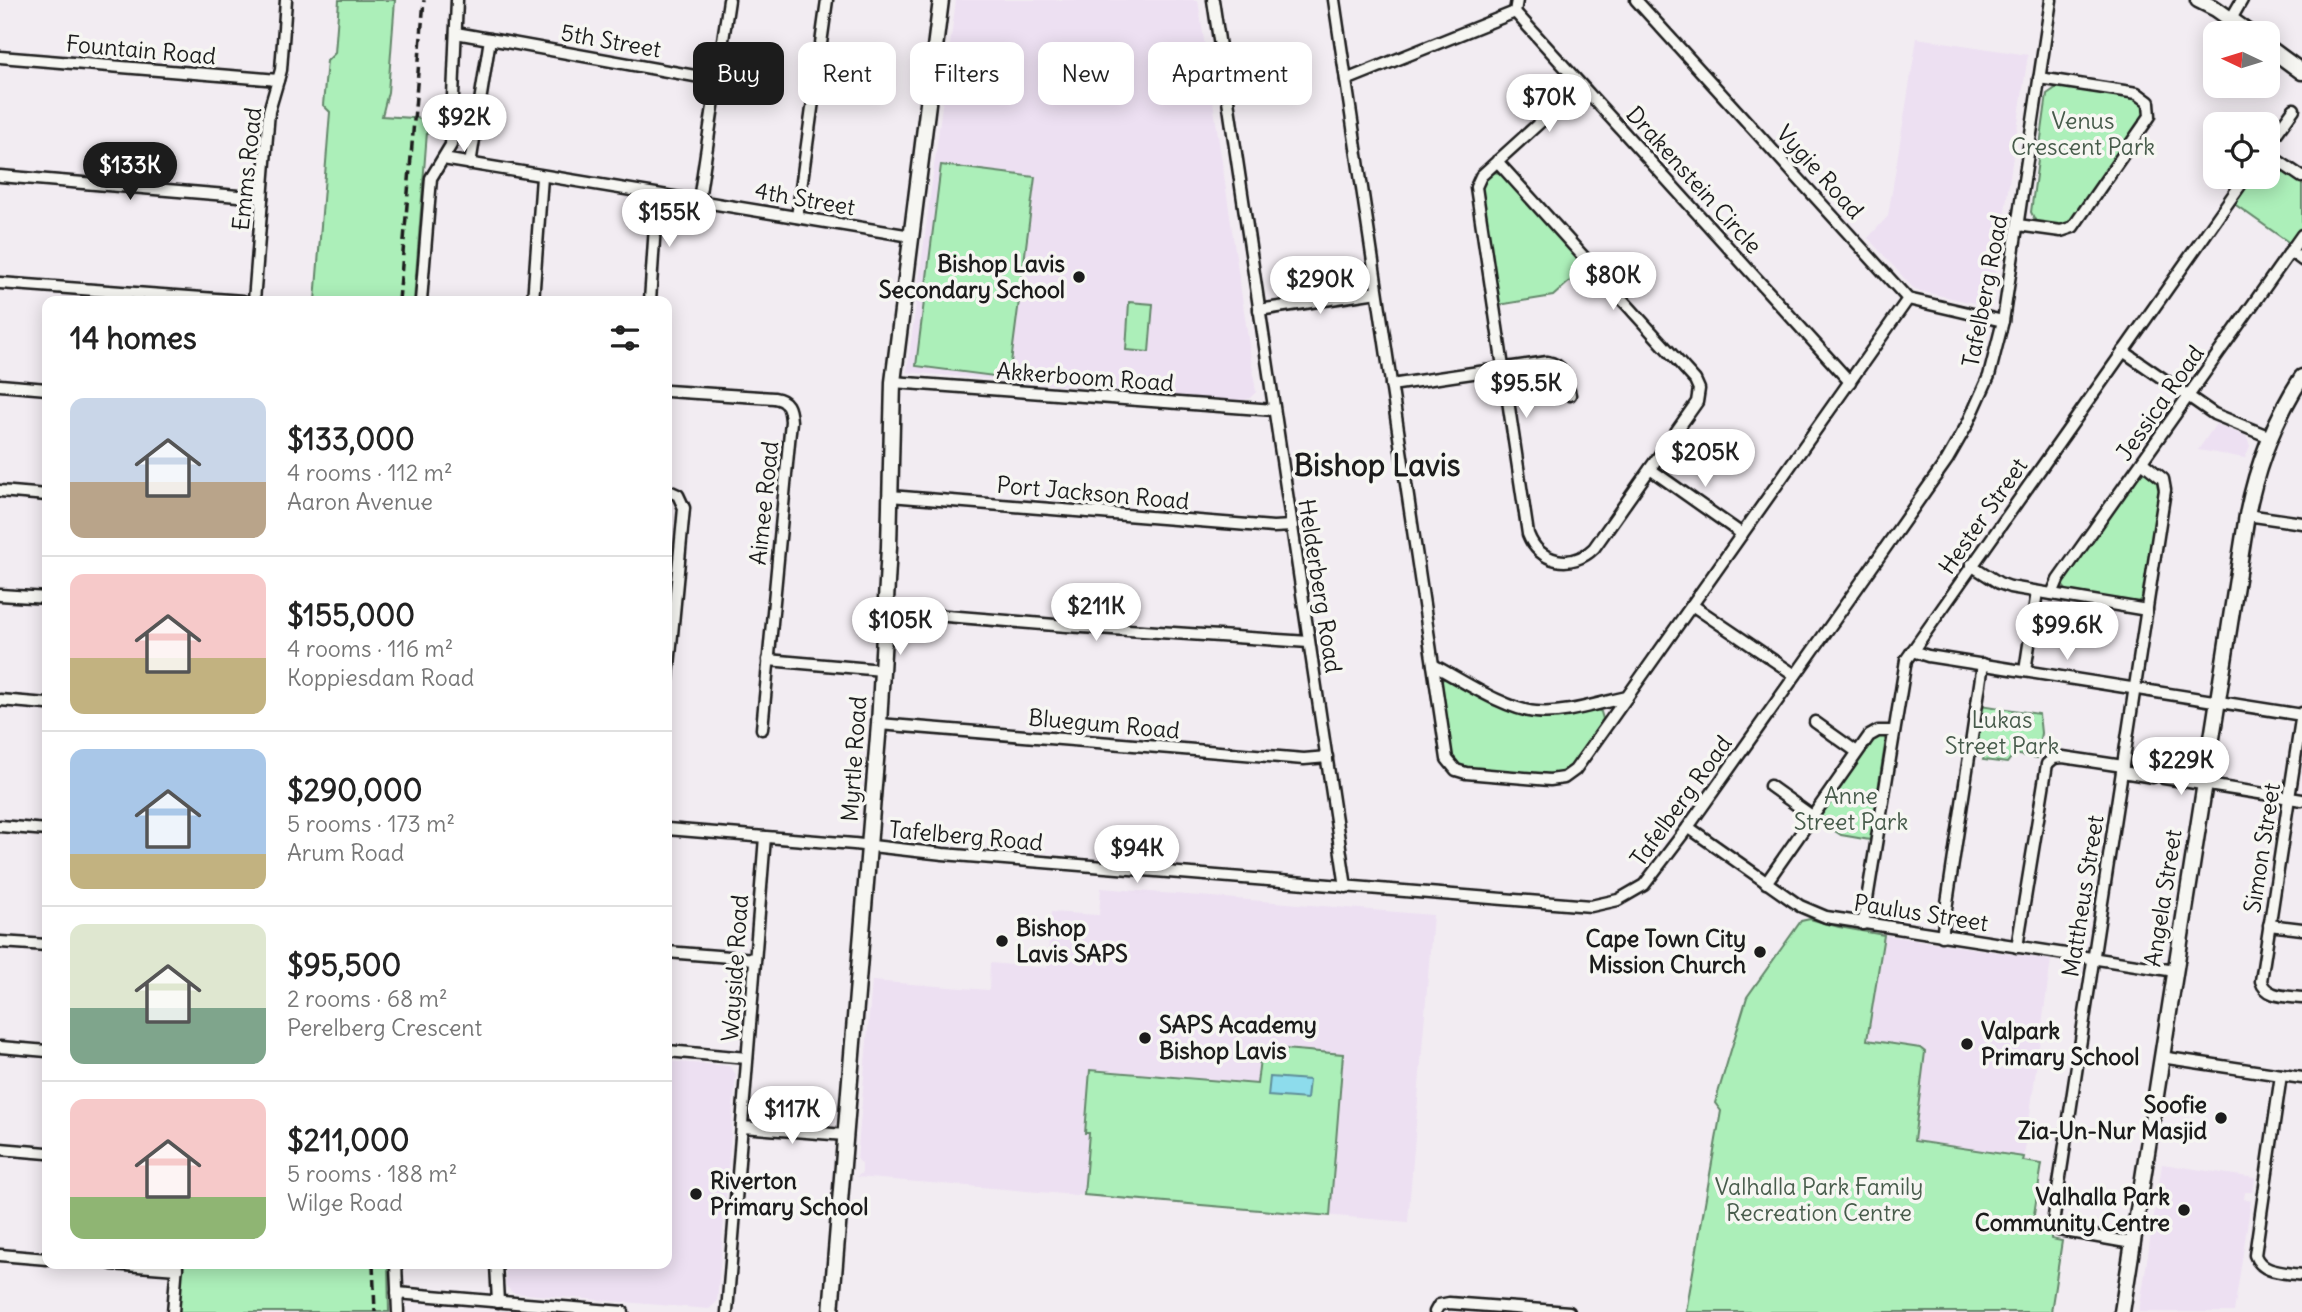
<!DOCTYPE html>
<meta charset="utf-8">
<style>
body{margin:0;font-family:Delius,sans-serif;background:#f6f6f6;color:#222;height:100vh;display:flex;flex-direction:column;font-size:26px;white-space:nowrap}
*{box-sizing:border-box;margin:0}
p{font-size:23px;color:#767676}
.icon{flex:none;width:38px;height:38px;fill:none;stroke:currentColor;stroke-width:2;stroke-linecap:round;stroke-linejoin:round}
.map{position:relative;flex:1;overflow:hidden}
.sheet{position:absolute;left:42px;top:296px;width:630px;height:973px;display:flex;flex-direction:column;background:#fff;border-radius:14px;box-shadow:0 4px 18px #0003}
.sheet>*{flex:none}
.top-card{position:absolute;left:693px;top:42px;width:665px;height:63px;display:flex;gap:14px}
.needle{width:46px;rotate:274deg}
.fabs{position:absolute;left:2203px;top:21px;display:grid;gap:14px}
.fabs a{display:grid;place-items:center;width:77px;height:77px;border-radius:14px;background:#fff;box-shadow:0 4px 18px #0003;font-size:35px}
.price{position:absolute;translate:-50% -60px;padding:0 16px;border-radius:24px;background:#fff;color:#222;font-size:23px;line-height:46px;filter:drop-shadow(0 2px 4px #0008)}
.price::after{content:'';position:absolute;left:50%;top:42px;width:21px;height:16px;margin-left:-10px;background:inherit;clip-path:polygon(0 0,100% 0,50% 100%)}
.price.on{background:#1c1c1c;color:#fff}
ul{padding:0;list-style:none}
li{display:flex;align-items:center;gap:21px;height:175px;padding:0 28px}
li+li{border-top:2px solid #e0e0e0}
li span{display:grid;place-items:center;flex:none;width:196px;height:140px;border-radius:14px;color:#555}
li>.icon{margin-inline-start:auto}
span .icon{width:84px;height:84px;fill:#fffc;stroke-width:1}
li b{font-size:30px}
h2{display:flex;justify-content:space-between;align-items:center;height:84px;padding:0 28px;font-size:30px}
.pill{padding:0 24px;border-radius:14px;background:#fff;box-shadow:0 4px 18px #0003;font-size:24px;line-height:63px}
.pill.on{background:#1c1c1c;color:#fff}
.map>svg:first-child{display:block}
.built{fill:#ede0f2}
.green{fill:#acefb9;stroke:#64866a;stroke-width:2}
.water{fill:#8ddcec;stroke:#608f99;stroke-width:2}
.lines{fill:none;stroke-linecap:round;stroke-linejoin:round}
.street-casing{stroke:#1c1c1c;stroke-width:15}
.secondary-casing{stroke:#1c1c1c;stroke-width:19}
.street{stroke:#f6f6f2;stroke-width:10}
.secondary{stroke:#f6f6f2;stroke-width:14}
.rail{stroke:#1c1c1c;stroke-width:3.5;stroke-dasharray:10 5;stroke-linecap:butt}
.poi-dot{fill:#1c1c1c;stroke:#f6f6f2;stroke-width:2.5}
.labels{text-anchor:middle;stroke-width:7;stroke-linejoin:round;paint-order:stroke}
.street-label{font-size:23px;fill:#1c1c1c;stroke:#f6f6f2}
.park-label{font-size:23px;fill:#475b4b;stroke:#f6f6f2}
.poi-label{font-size:23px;font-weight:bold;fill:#1c1c1c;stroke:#f6f6f2;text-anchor:end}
.district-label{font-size:30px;font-weight:bold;fill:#1c1c1c;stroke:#f6f6f2}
</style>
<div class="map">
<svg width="2302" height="1312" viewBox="0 0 2302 1312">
<rect width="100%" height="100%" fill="#f2ecf2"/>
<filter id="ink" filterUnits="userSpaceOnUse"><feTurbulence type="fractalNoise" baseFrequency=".0143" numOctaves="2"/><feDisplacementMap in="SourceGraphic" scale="14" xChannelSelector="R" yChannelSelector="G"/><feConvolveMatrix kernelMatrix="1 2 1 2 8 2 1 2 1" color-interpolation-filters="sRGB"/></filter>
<g filter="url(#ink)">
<g class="built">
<path d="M956,0H1198L1256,392L1250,398L1243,401L907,372Z"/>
<path d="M1917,38L2028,55L1992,299L1983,305L1915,290L1868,238L1888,216Z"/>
<path d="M2216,424L2246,436L2250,446L2245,458L2198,450Z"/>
<path d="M1101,888L1433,915L1408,1222L856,1177L862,1173V1163L857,1160L872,981L989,990L990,963L1047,968L1051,912L1099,915Z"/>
<path d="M1884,935L2051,960L2024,1157L1914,1142L1925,1052L1920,1048L1867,1041Z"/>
<path d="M667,1061L729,1066L736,1074L717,1302L709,1309L513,1293L506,1286L505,1264H667Z"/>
<path d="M2162,1164L2255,1178L2253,1192H2245L2244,1199L2251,1201L2234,1312H2139Z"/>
</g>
<g class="green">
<path d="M339,0H395L388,92L382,116L428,119L414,301H315L330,112L323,105L327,61L335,53Z"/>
<path d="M2060,85L2136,97L2144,103L2146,115L2071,223L2062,226L2036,222L2031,212L2047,94Z"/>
<path d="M2268,160L2302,182V229L2291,244L2233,203L2251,177H2268Z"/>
<path d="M941,165L1035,177L1009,378L916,366Z"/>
<path d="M1492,172L1499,173L1505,176L1587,266L1553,296L1498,305L1480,187L1481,182Z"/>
<path d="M1129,302L1153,304L1149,352L1126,350Z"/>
<path d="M2146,472L2158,479L2162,487L2143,597L2138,602L2132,603L2067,591L2063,586V580L2137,476Z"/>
<path d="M1447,678L1524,715L1533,716L1596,709L1601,712L1603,719L1570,768L1561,774L1550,775L1464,768L1458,765L1451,754L1440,685L1441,680Z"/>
<path d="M1981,705L2039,714L2041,733L2037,758L2014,754L2007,763L1983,760L1984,754L1974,753Z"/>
<path d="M1882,735L1885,737V745L1870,840L1841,835L1815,818L1872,738Z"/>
<path d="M1810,919L1839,927L1884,935L1867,1040L1920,1048L1925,1052L1914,1141L2024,1157L2023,1161L2042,1164L2032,1227L2036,1228V1232L2051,1235V1239L2062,1241L2051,1312H1686L1721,1111L1715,1103L1747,997L1801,921Z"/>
<path d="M1272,1048L1343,1054L1330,1216L1084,1195L1089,1133H1085L1090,1070L1257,1084L1261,1050L1271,1051Z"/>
<path d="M182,1264H388L389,1312H178Z"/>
</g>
<path class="water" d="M1270,1077L1309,1080L1307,1099L1268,1096Z"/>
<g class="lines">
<g class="street-casing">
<g id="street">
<path d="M1213,0L1346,887"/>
<path d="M1334,0L1447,759L1456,770L1466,773L1550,780L1564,778L1575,770L1627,697"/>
<path d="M1636,0L1908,299L2003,321"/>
<path d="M1515,12L1850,382"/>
<path d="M1515,12L1517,0"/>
<path d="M2231,19L2242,0"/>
<path d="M456,33L717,80"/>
<path d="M0,57L278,80"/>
<path d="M1346,80L1515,12"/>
<path d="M2268,145L2294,109"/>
<path d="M2268,154L2302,177"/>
<path d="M443,159L911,236"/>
<path d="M1497,161L1695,380L1699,389L1697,402L1594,548C1572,570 1539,563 1528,534L1476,187L1481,176L1581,85"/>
<path d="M470,164L490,39"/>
<path d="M0,176L262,198"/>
<path d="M699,200L729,0"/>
<path d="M797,217L827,0"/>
<path d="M2018,225L2061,231L2073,227L2150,116L2149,102L2137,93L2039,78"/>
<path d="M2290,251L2302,260"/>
<path d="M0,283L243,301"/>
<path d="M254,301L269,111L281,70L286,0"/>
<path d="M421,301L431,178L451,145L457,0"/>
<path d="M533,301L542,177"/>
<path d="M650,301L657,195"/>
<path d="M1259,310L1377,292"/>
<path d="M2123,351L2214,414L2270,437"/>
<path d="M893,382L1274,410"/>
<path d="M0,385L47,389"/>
<path d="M1391,385L1547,362C1565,365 1566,379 1570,395"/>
<path d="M667,391L774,398C788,400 790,408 791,421L762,729"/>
<path d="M1650,469L1742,534"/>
<path d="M667,490L678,495L684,508L667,687"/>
<path d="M0,491L47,495"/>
<path d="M890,496L1273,527L1292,526"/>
<path d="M2247,515L2302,523"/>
<path d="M1971,565L1999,583L2010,587L2147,610"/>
<path d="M2052,594L2058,580L2302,235"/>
<path d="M0,595L47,598"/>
<path d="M1692,605L1795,675"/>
<path d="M886,611L1067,626L1309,642"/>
<path d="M1912,651L1928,656L2302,715"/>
<path d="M768,660L882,670"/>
<path d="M1433,665C1460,679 1506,710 1536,712C1565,715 1598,703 1627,697L1908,299"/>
<path d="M2025,671L2037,592"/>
<path d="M0,700L47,704"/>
<path d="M2302,713L2261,981C2266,998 2287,996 2302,998"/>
<path d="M1815,722L1857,752"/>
<path d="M879,724L1304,759L1327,757"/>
<path d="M2122,772L2153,777"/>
<path d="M2164,778L2302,800"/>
<path d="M1770,786L1812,816"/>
<path d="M0,826L47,830"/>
<path d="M1688,827L1800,906L1826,917L2175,971"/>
<path d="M667,829L854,844L943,854L1591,906L1618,900L1644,885L1688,827L1855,591L1947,460L1967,425L1989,376L2003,321L2051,0"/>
<path d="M1766,883L1869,736L1878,731H1894"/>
<path d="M1863,924L1906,660L2246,177"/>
<path d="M2269,925L2302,929"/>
<path d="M1942,936L1983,664"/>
<path d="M0,942L47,945"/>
<path d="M2017,947L2047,764L2054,758L2063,757L2123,766"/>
<path d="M667,952L755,959"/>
<path d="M0,1047L47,1051"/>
<path d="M667,1051L747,1058"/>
<path d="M2161,1057L2302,1078"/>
<path d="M2281,1075L2255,1255C2262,1274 2284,1272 2302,1275"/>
<path d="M742,1127L845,1135"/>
<path d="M0,1149L47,1153"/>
<path d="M2132,1243L2059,1230L2053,1223L2165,490L2163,479L2142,462"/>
<path d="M0,1255L47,1259"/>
<path d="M112,1264L177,1269"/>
<path d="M396,1264L398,1312"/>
<path d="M496,1264L498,1302"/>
<path d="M397,1293L623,1312"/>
<path d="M173,1312L177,1264"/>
<path d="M727,1312L765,837"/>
<path d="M1435,1312L1439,1305L1449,1303L1569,1312"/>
</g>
</g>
<g class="secondary-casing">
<g id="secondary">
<path d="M2198,0L2216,9L2250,33"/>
<path d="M2268,47L2302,72"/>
<path d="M831,1312L879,724L889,547L893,382L941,0"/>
<path d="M2122,1312L2247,515C2257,465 2274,420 2302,377"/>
</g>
</g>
<use href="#street" class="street"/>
<use href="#secondary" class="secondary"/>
<g class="rail">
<path d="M399,301L424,0"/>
<path d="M373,1264L375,1312"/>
</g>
</g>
</g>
<g class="poi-dot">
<circle cx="1079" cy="277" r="7"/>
<circle cx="1002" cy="941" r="7"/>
<circle cx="1760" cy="952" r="7"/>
<circle cx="1145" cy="1038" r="7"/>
<circle cx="1967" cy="1044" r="7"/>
<circle cx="2221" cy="1118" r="7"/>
<circle cx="696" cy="1194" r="7"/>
<circle cx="2184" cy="1210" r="7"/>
</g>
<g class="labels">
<g class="street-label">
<text transform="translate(611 41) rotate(10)" y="8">5th Street</text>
<text transform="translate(141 50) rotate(5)" y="8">Fountain Road</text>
<text transform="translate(247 169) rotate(-84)" y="8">Emms Road</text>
<text transform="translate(1820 172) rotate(48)" y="8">Vygie Road</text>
<text transform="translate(1694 180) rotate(48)" y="8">Drakenstein Circle</text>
<text transform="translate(805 199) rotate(10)" y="8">4th Street</text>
<text transform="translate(1985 291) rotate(-79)" y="8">Tafelberg Road</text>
<text transform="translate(1085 377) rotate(4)" y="8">Akkerboom Road</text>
<text transform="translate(2160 403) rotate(-55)" y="8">Jessica Road</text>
<text transform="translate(1093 493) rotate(5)" y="8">Port Jackson Road</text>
<text transform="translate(764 503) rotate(-84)" y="8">Aimee Road</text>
<text transform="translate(1983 516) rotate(-55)" y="8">Hester Street</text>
<text transform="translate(1320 586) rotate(81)" y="8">Helderberg Road</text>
<text transform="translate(1104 724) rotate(5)" y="8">Bluegum Road</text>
<text transform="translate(854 759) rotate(-86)" y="8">Myrtle Road</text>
<text transform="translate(1681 801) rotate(-54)" y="8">Tafelberg Road</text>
<text transform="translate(966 836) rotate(5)" y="8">Tafelberg Road</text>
<text transform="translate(2262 848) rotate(-81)" y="8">Simon Street</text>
<text transform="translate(2083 896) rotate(-81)" y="8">Mattheus Street</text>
<text transform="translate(2163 898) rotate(-81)" y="8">Angela Street</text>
<text transform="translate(1921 913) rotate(9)" y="8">Paulus Street</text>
<text transform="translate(735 968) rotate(-86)" y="8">Wayside Road</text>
</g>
<g class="park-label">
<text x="2083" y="129">Venus<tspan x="2083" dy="26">Crescent Park</tspan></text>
<text x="2002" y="728">Lukas<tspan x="2002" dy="26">Street Park</tspan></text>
<text x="1851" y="804">Anne<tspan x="1851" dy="26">Street Park</tspan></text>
<text x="1819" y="1195">Valhalla Park Family<tspan x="1819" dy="26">Recreation Centre</tspan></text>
</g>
<g class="poi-label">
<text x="1065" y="272">Bishop Lavis<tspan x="1065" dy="26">Secondary School</tspan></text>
<text x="1016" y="936" text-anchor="start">Bishop<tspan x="1016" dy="26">Lavis SAPS</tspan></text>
<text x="1746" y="947">Cape Town City<tspan x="1746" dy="26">Mission Church</tspan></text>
<text x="1159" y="1033" text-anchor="start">SAPS Academy<tspan x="1159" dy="26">Bishop Lavis</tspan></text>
<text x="1981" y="1039" text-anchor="start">Valpark<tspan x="1981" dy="26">Primary School</tspan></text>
<text x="2207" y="1113">Soofie<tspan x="2207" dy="26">Zia-Un-Nur Masjid</tspan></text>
<text x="710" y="1189" text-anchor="start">Riverton<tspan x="710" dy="26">Primary School</tspan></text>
<text x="2170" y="1205">Valhalla Park<tspan x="2170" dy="26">Community Centre</tspan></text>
</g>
<g class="district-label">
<text x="1377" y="476">Bishop Lavis</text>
</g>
</g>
</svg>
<div class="fabs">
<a><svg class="needle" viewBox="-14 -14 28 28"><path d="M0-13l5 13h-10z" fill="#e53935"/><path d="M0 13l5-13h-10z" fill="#767676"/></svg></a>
<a><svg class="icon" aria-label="locate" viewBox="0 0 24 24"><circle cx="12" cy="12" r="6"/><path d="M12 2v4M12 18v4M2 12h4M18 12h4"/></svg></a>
</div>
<b class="price" style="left:1549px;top:134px">$70K</b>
<b class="price" style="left:464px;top:154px">$92K</b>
<b class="price on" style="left:130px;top:202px">$133K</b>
<b class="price" style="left:669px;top:249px">$155K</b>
<b class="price" style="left:1613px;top:312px">$80K</b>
<b class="price" style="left:1320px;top:316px">$290K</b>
<b class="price" style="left:1526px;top:420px">$95.5K</b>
<b class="price" style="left:1705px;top:489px">$205K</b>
<b class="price" style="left:1096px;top:643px">$211K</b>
<b class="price" style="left:900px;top:657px">$105K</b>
<b class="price" style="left:2067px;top:662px">$99.6K</b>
<b class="price" style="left:2181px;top:797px">$229K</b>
<b class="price" style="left:1137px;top:885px">$94K</b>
<b class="price" style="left:792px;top:1146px">$117K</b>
<div class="top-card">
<a class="pill on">Buy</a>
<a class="pill">Rent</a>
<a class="pill">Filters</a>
<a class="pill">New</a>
<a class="pill">Apartment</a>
</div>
<section class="sheet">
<h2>14 homes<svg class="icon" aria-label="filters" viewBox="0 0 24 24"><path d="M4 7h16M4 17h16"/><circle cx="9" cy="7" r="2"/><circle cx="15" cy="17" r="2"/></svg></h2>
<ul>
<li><span style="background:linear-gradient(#c9d6e8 60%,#b9a48a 0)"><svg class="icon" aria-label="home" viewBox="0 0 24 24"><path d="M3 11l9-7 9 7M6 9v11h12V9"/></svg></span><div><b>$133,000</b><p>4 rooms · 112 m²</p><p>Aaron Avenue</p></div></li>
<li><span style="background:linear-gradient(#f6c9c9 60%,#c2b280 0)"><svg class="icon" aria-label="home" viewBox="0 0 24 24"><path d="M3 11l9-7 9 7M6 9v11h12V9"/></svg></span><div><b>$155,000</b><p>4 rooms · 116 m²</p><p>Koppiesdam Road</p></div></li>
<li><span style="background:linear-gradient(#a9c7e8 75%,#c2b280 0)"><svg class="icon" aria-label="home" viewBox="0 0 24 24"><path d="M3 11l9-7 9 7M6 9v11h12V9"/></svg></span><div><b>$290,000</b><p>5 rooms · 173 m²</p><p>Arum Road</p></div></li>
<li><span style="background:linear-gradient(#dfe7d0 60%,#7fa58c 0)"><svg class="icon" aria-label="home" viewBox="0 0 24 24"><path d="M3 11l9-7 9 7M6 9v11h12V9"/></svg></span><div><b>$95,500</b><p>2 rooms · 68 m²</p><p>Perelberg Crescent</p></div></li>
<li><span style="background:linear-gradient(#f6c9c9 70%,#8fb573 0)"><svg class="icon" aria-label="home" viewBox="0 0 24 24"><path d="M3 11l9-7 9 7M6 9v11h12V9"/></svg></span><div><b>$211,000</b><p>5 rooms · 188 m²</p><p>Wilge Road</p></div></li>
</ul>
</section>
</div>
